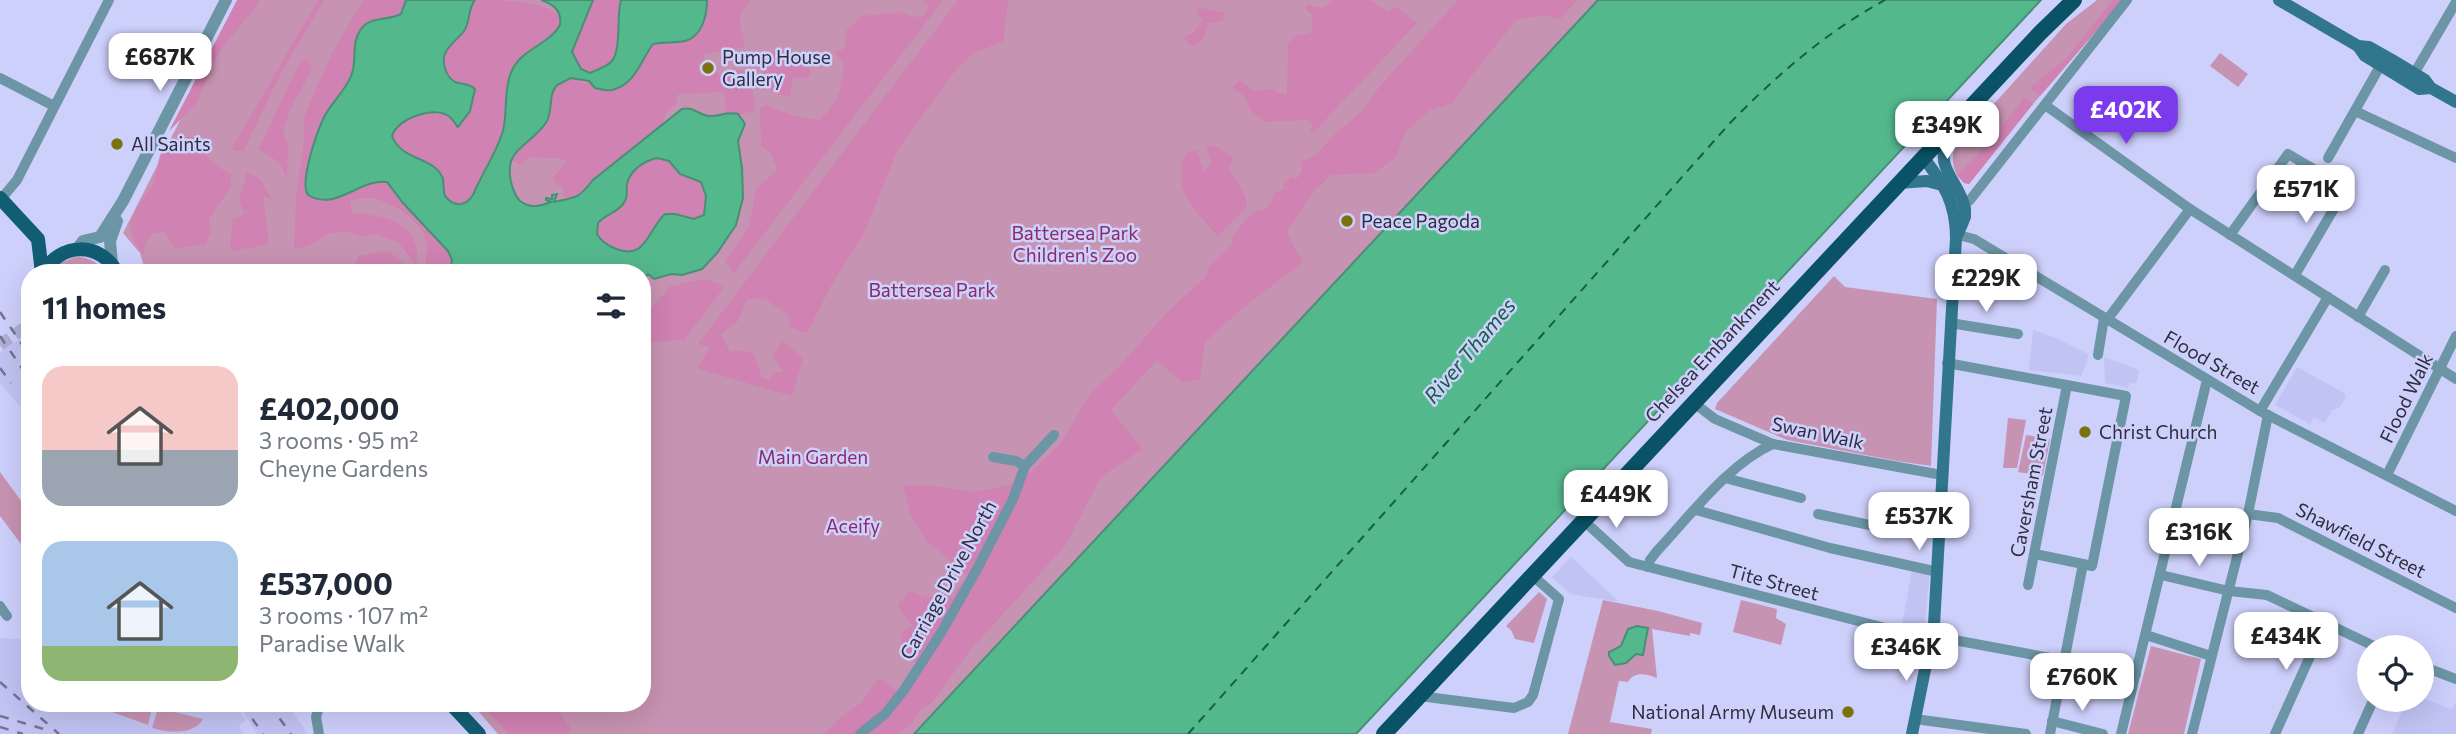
<!DOCTYPE html>
<meta charset="utf-8">
<style>
body{margin:0;font-family:Commissioner,sans-serif;background:#f6f6f7;color:#1f2937;height:100vh;display:flex;flex-direction:column;font-size:26px;white-space:nowrap}
*{box-sizing:border-box;margin:0}
p{font-size:23px;color:#747a83}
.icon{flex:none;width:38px;height:38px;fill:none;stroke:currentColor;stroke-width:2;stroke-linecap:round;stroke-linejoin:round}
.map{position:relative;flex:1;overflow:hidden}
.details{position:absolute;left:21px;top:264px;width:630px;height:448px;display:flex;flex-direction:column;background:#fff;border-radius:28px;box-shadow:0 7px 28px #0002}
.details>*{flex:none}
.fabs{position:absolute;left:2357px;top:635px;display:grid;gap:14px}
.fabs a{display:grid;place-items:center;width:77px;height:77px;border-radius:50%;background:#fff;box-shadow:0 7px 28px #0002;font-size:35px}
.price{position:absolute;translate:-50% -60px;padding:0 16px;border-radius:14px;background:#fff;color:#222;font-size:23px;line-height:46px;filter:drop-shadow(0 2px 4px #0008)}
.price::after{content:'';position:absolute;left:50%;top:42px;width:21px;height:16px;margin-left:-10px;background:inherit;clip-path:polygon(0 0,100% 0,50% 100%)}
.price.current{background:#7c3aed;color:#fff}
ul{padding:0;list-style:none}
li{display:flex;align-items:center;gap:21px;height:175px;padding:0 21px}
li span{display:grid;place-items:center;flex:none;width:196px;height:140px;border-radius:21px;color:#555}
li>.icon{margin-inline-start:auto}
span .icon{width:84px;height:84px;fill:#fffc;stroke-width:1}
li b{font-size:30px}
h2{display:flex;justify-content:space-between;align-items:center;height:84px;padding:0 21px;font-size:30px}
.map>svg:first-child{display:block}
.built{fill:#c1c3f3}
.green{fill:#c793b2}
.forest{fill:#d082b2}
.water{fill:#54b88d;stroke:#498f76;stroke-width:2;fill-rule:evenodd}
.lines{fill:none;stroke-linecap:round;stroke-linejoin:round}
.ferry{stroke:#136043;stroke-width:2;stroke-dasharray:9 7;stroke-linecap:butt}
.minor-tunnel{stroke:#aeb0d6;stroke-width:10;stroke-dasharray:10 5;stroke-linecap:butt}
.tertiary-tunnel{stroke:#aeb0d6;stroke-width:12;stroke-dasharray:12 6;stroke-linecap:butt}
.minor{stroke:#6c95a5;stroke-width:10}
.tertiary{stroke:#6c95a5;stroke-width:12}
.secondary{stroke:#31768d;stroke-width:12}
.primary{stroke:#115d73;stroke-width:14}
.trunk{stroke:#0a5266;stroke-width:16}
.rail{stroke:#737491;stroke-width:2.5;stroke-dasharray:9 9;stroke-linecap:butt}
.poi-dot{fill:#7b7111;stroke:#ced0fc;stroke-width:2.5}
.labels{text-anchor:middle;stroke-width:5;stroke-linejoin:round;paint-order:stroke}
.poi-label{font-size:19px;fill:#2e2e3f;stroke:#ced0fc;text-anchor:start}
.park-label{font-size:19px;fill:#872b69;stroke:#ced0fc}
.street-label{font-size:19px;fill:#2e2e3f;stroke:#ced0fc}
.water-label{font-size:21px;font-style:italic;fill:#136043;stroke:#ced0fc}
</style>
<div class="map">
<svg width="2456" height="734" viewBox="0 0 2456 734">
<rect width="100%" height="100%" fill="#ced0fc"/>
<g class="built">
<path d="M2033,330L2056,338L2088,354L2087,362L2081,376L2029,370Z"/>
<path d="M28,333L30,335V417L0,384V353Z"/>
<path d="M2104,357L2139,370L2136,384L2129,383L2128,388L2105,383Z"/>
<path d="M2297,367L2344,393L2346,397L2339,408L2332,410L2325,423L2314,417L2310,424L2275,405Z"/>
<path d="M1571,557L1619,602L1570,594L1552,577Z"/>
<path d="M1912,569L1930,572L1924,630L1902,625Z"/>
<path d="M0,638L30,640V704H235L246,720L239,726L244,734H0Z"/>
<path d="M2422,698L2451,709L2456,702V734H2392L2404,707L2401,705L2404,700H2422Z"/>
<path d="M238,704H287L308,734H257Z"/>
</g>
<g class="green">
<path d="M241,0H1598L914,734H498L472,704H642V273H146L140,253L123,233Z"/>
<path d="M2097,0H2123L2033,104L1969,184C1954,180 1949,159 1956,146L2066,24Z"/>
<path d="M2220,53L2248,74L2238,87L2210,66Z"/>
<path d="M75,257C88,256 98,262 105,273H52L58,264Z"/>
<path d="M1834,276L1845,287L1937,299L1931,466L1897,461L1787,440L1715,409L1717,403Z"/>
<path d="M2008,418L2026,420L2017,468H2003Z"/>
<path d="M2026,435L2050,439L2043,476L2018,472Z"/>
<path d="M0,472L30,513V556L0,516Z"/>
<path d="M1539,592L1547,599L1534,643L1515,639L1511,630L1506,626Z"/>
<path d="M1603,600L1658,611L1702,623L1700,635L1690,633V636L1652,629L1657,678C1645,674 1635,671 1628,682L1619,681L1610,722L1652,729L1651,734H1568Z"/>
<path d="M1741,600L1777,609L1776,618L1786,624L1781,645L1733,632Z"/>
<path d="M2151,646L2201,659L2184,734H2128Z"/>
<path d="M105,704H139L152,707L148,725L104,709Z"/>
<path d="M158,708L203,719C195,734 170,734 152,728Z"/>
</g>
<g class="forest">
<path d="M237,0H259L258,4L218,53L196,104L169,131Z"/>
<path d="M318,0H324L282,71L243,151L231,150Z"/>
<path d="M363,0H414L384,179L396,182L422,225L439,229L460,273H422C426,264 428,250 426,241C422,220 392,202 372,198C366,197 357,199 350,200L352,213C385,215 424,223 416,265L398,242L377,234L359,236L346,231L329,234L309,245L294,249L296,195L304,141V117L330,57Z"/>
<path d="M475,0C496,0 574,0 558,29C545,42 527,48 516,63C501,85 509,112 501,136C495,157 482,175 474,195L468,202L457,204L445,196L443,179C431,171 395,151 392,138C388,118 429,112 442,114C451,117 451,122 458,127L470,111L475,89C468,82 457,85 450,78C431,59 457,42 465,25C470,16 468,8 475,0Z"/>
<path d="M588,0H625L614,62L590,76L578,71L568,48Z"/>
<path d="M705,0H751C733,20 741,24 745,47L704,54L705,62L698,64L701,76L717,72L719,75L738,70L747,72L754,98L755,111L737,115H726L724,92L678,94L676,105L667,111L660,132L577,201L563,196V186L557,185L552,179L567,161C555,154 544,161 530,156L520,165L510,158L552,87L571,75L584,84L592,82L647,45Z"/>
<path d="M923,0H943L734,273L725,261L749,227L756,189L777,170L771,153L761,146L760,108L766,105L794,116L819,120C840,101 841,90 844,63L834,53L845,48L846,31L862,16L899,12L913,17L924,16L929,7Z"/>
<path d="M958,0H1008L1003,42L975,52L957,68L897,151L863,235L832,284L807,333L791,328L787,314L765,299H747L738,321L721,334L730,352L740,350L753,353L762,378L769,380L774,374L783,371L773,355L783,341L803,359L792,396L698,369L709,347L698,344Z"/>
<path d="M1334,0H1369L1389,12L1397,7L1417,23L1313,133L1310,130L1313,125L1307,120L1266,122L1251,111L1245,97L1232,87L1240,80L1254,91L1274,89L1279,93L1287,95L1288,43L1295,36L1312,32V15L1305,8L1308,5L1322,8Z"/>
<path d="M1458,0H1577L1560,19L1542,15L1516,20L1469,79L1453,103L1430,110L1405,132L1396,157L1374,173L1331,175L1314,191L1286,232L1303,262L1239,311L1205,342L1200,379L1183,383L1157,360L1111,410L1142,449L1101,477L1065,546L971,649L933,701L920,710L912,724L898,734H824L842,716L861,703L879,678L902,695L921,667L902,654L901,634L912,625L897,605L910,591L924,597H952L967,575L927,541L911,517L903,485L935,486L976,492L1010,485L1030,473L1061,443L1093,390L1116,370L1172,307L1206,277L1209,266L1233,244L1232,237L1245,220L1258,210H1264L1271,203L1274,192L1284,190L1283,184L1291,177L1296,179L1301,173L1302,161L1316,155L1333,136L1363,110L1380,86Z"/>
<path d="M2113,0H2123L2040,96L2030,88L2067,57Z"/>
<path d="M1197,7L1224,13L1223,21L1208,23L1203,39L1193,47L1184,39L1186,35L1192,34L1203,21L1197,13Z"/>
<path d="M775,50C792,51 800,58 811,71L809,78L793,77L790,96L780,95L763,86V65L768,61Z"/>
<path d="M307,59L312,69L289,112L283,131L288,145L287,179L280,163L259,149L300,62Z"/>
<path d="M2024,97L2033,104L1969,184L1964,183L1957,175L1994,138Z"/>
<path d="M196,137C204,156 212,165 231,174V187L209,218L211,232L206,244L175,248L165,232L152,234L145,244L143,256C140,249 132,239 131,231C128,212 148,197 154,182C158,169 158,150 169,141C175,136 188,137 196,137Z"/>
<path d="M1206,145L1217,147L1233,158L1229,168C1234,181 1247,193 1247,206L1218,236C1207,224 1185,202 1182,186C1180,179 1183,172 1181,164C1184,156 1188,149 1197,151L1204,172L1212,164Z"/>
<path d="M657,158L669,161L680,174L701,182L706,196L704,215L698,219L686,217L658,222C649,240 638,258 615,248C607,245 601,241 597,234L598,223C605,215 614,213 621,206C628,199 626,192 627,184C630,170 644,161 657,158Z"/>
<path d="M247,172L261,180L272,200L263,195L269,244L232,251L230,243L233,219L245,214L239,201Z"/>
<path d="M389,251L404,265L395,273L300,272L301,265L309,269L355,265L358,256Z"/>
<path d="M704,279L725,286L684,340L647,342L642,355V319L671,286Z"/>
<path d="M481,704H553L570,727L569,734H509Z"/>
</g>
<g class="water">
<path d="M406,0H475C467,10 471,21 464,31C455,43 439,50 445,68C446,73 450,79 455,82C462,85 468,82 475,89L470,111L458,127C455,124 454,121 451,118C437,104 397,118 392,136C402,162 435,156 443,179C444,184 443,190 445,196C454,207 465,207 473,195C482,173 496,154 503,131C508,110 503,88 513,68C524,48 550,44 560,25C562,12 554,4 541,0H593L572,52L581,69L590,73C596,70 606,67 611,62C622,51 616,16 621,0H707C707,14 703,34 688,40C677,44 664,41 653,44C641,60 635,85 612,90C606,91 600,89 595,88L589,81L571,78L557,85C548,95 553,109 547,121C532,146 503,147 511,182C513,189 514,195 520,201C530,209 541,206 551,202L546,200V198L552,199V195L557,194L554,202C576,198 579,198 593,180L682,109C694,106 698,115 709,116C719,117 725,111 738,114L745,124L738,141L742,168L743,198L736,225L717,253L702,269L682,275L671,274L654,279L648,274L642,280V273H450L452,260L448,251L403,203L387,182C360,178 336,212 308,195C299,182 317,132 324,117C332,102 345,91 351,76C358,60 350,44 361,29C370,16 388,21 401,14ZM657,158L669,161L680,174L701,182L706,196L704,215L694,219L675,214H665C647,230 647,262 614,248C607,245 601,241 597,234L598,223C605,214 620,212 625,201C628,196 626,190 627,184C630,170 644,161 657,158Z"/>
<path d="M1598,0H2041L1356,734H914Z"/>
<path d="M1637,626L1648,628L1643,655L1636,654L1626,663L1615,665L1609,656V652L1621,646L1628,629Z"/>
</g>
<g class="lines">
<path class="ferry" d="M1188,734L1730,123C1778,74 1825,33 1885,0"/>
<path class="minor-tunnel" d="M1917,529L1931,530"/>
<path class="tertiary-tunnel" d="M0,345L27,326"/>
<g class="minor">
<path d="M0,78L54,106"/>
<path d="M2411,79L2456,2"/>
<path d="M2045,105L2190,209L2456,379"/>
<path d="M2355,111L2456,158"/>
<path d="M2328,158L2383,61"/>
<path d="M1,199L17,180L109,0"/>
<path d="M1958,207L1964,205L1970,200L2127,0"/>
<path d="M2230,235L2288,154L2346,188L2295,275"/>
<path d="M1956,238L1962,236L1974,239L2260,411L2456,511"/>
<path d="M2358,317L2385,270"/>
<path d="M2107,320L2190,209"/>
<path d="M1950,323L2018,334"/>
<path d="M2098,355L2104,318"/>
<path d="M1947,363L2126,396L2092,566L2083,564L2050,734"/>
<path d="M1694,403L1715,419L1773,444L1942,475"/>
<path d="M2260,411L2328,297"/>
<path d="M993,457L1016,461L1025,466"/>
<path d="M2387,475L2456,336"/>
<path d="M1725,478L1801,498"/>
<path d="M1696,510L1830,548L1938,572"/>
<path d="M1818,514L1893,530L1917,529"/>
<path d="M2248,514L2278,518L2456,608"/>
<path d="M1583,520L1629,562L1924,638L1938,637L2136,674"/>
<path d="M2035,554L2083,564"/>
<path d="M1648,567L1650,560L1657,551C1691,515 1728,464 1773,444"/>
<path d="M2161,575L2229,591L2267,595L2378,648"/>
<path d="M2028,585L2067,385"/>
<path d="M0,606L7,616"/>
<path d="M2146,635L2211,656"/>
<path d="M2422,666L2456,679"/>
<path d="M1419,696L1514,708L1528,702L1533,695L1559,599L1532,575"/>
<path d="M1915,719L2026,734"/>
<path d="M2052,721L2103,734"/>
<path d="M319,734L316,717L320,704"/>
<path d="M860,734L885,714L904,690L941,633L976,571L1013,499L1025,466L1054,435"/>
<path d="M2121,734L2207,380"/>
<path d="M2192,734L2248,514L2268,415"/>
<path d="M2275,734L2325,623"/>
<path d="M2358,734L2372,703"/>
</g>
<g class="tertiary">
<path d="M77,249L83,241L100,237L123,201L226,0"/>
<path d="M112,264L110,241L117,221"/>
<path d="M27,326L30,320"/>
</g>
<g class="secondary">
<path d="M2279,0L2358,46L2369,47L2392,60L2425,80L2431,88L2456,102"/>
<path d="M2358,46L2365,56L2419,89L2431,88"/>
<path d="M1949,134C1932,169 1959,179 1965,209V217L1958,234"/>
<path d="M1898,183L1927,181L1942,185"/>
<path d="M1912,734L1934,625L1956,238C1956,203 1944,184 1923,157"/>
</g>
<g class="primary">
<path d="M0,198L38,239L42,273"/>
<path d="M43,273C60,242 101,241 117,273"/>
<path d="M451,704L479,734"/>
</g>
<path class="trunk" d="M1384,734L2040,33L2074,0"/>
<g class="rail">
<path d="M0,312L30,356"/>
<path d="M0,336L30,380"/>
<path d="M0,368L11,383"/>
<path d="M0,682L59,734"/>
<path d="M242,704L263,734"/>
<path d="M269,704L291,734"/>
<path d="M0,716L47,730"/>
<path d="M0,727L23,734"/>
</g>
</g>
<g class="poi-dot">
<circle cx="708" cy="68" r="7"/>
<circle cx="117" cy="144" r="7"/>
<circle cx="1347" cy="221" r="7"/>
<circle cx="2085" cy="432" r="7"/>
<circle cx="1848" cy="712" r="7"/>
</g>
<g class="labels">
<g class="poi-label">
<text x="722" y="64">Pump House<tspan x="722" dy="22">Gallery</tspan></text>
<text x="131" y="151">All Saints</text>
<text x="1361" y="228">Peace Pagoda</text>
<text x="2099" y="439">Christ Church</text>
<text x="1834" y="719" text-anchor="end">National Army Museum</text>
</g>
<g class="park-label">
<text x="1075" y="240">Battersea Park<tspan x="1075" dy="22">Children's Zoo</tspan></text>
<text x="932" y="297">Battersea Park</text>
<text x="813" y="464">Main Garden</text>
<text x="853" y="533">Aceify</text>
</g>
<g class="street-label">
<text transform="translate(1712 351) rotate(-47)" y="7">Chelsea Embankment</text>
<text transform="translate(2212 362) rotate(30)" y="7">Flood Street</text>
<text transform="translate(2406 398) rotate(-64)" y="7">Flood Walk</text>
<text transform="translate(1818 433) rotate(12)" y="7">Swan Walk</text>
<text transform="translate(2031 482) rotate(-79)" y="7">Caversham Street</text>
<text transform="translate(2361 540) rotate(27)" y="7">Shawfield Street</text>
<text transform="translate(948 580) rotate(-61)" y="7">Carriage Drive North</text>
<text transform="translate(1774 582) rotate(15)" y="7">Tite Street</text>
</g>
<g class="water-label">
<text transform="translate(1470 351) rotate(-50)" y="7">River Thames</text>
</g>
</g>
</svg>
<div class="fabs">
<a><svg class="icon" aria-label="locate" viewBox="0 0 24 24"><circle cx="12" cy="12" r="6"/><path d="M12 2v4M12 18v4M2 12h4M18 12h4"/></svg></a>
</div>
<b class="price" style="left:160px;top:93px">£687K</b>
<b class="price current" style="left:2126px;top:146px">£402K</b>
<b class="price" style="left:1947px;top:161px">£349K</b>
<b class="price" style="left:2306px;top:225px">£571K</b>
<b class="price" style="left:1986px;top:314px">£229K</b>
<b class="price" style="left:1616px;top:530px">£449K</b>
<b class="price" style="left:1919px;top:552px">£537K</b>
<b class="price" style="left:2199px;top:568px">£316K</b>
<b class="price" style="left:2286px;top:672px">£434K</b>
<b class="price" style="left:1906px;top:683px">£346K</b>
<b class="price" style="left:2082px;top:713px">£760K</b>
<section class="details">
<h2>11 homes<svg class="icon" aria-label="filters" viewBox="0 0 24 24"><path d="M4 7h16M4 17h16"/><circle cx="9" cy="7" r="2"/><circle cx="15" cy="17" r="2"/></svg></h2>
<ul>
<li><span style="background:linear-gradient(#f6c9c9 60%,#9aa5b1 0)"><svg class="icon" aria-label="home" viewBox="0 0 24 24"><path d="M3 11l9-7 9 7M6 9v11h12V9"/></svg></span><div><b>£402,000</b><p>3 rooms · 95 m²</p><p>Cheyne Gardens</p></div></li>
<li><span style="background:linear-gradient(#a9c7e8 75%,#8fb573 0)"><svg class="icon" aria-label="home" viewBox="0 0 24 24"><path d="M3 11l9-7 9 7M6 9v11h12V9"/></svg></span><div><b>£537,000</b><p>3 rooms · 107 m²</p><p>Paradise Walk</p></div></li>
</ul>
</section>
</div>
